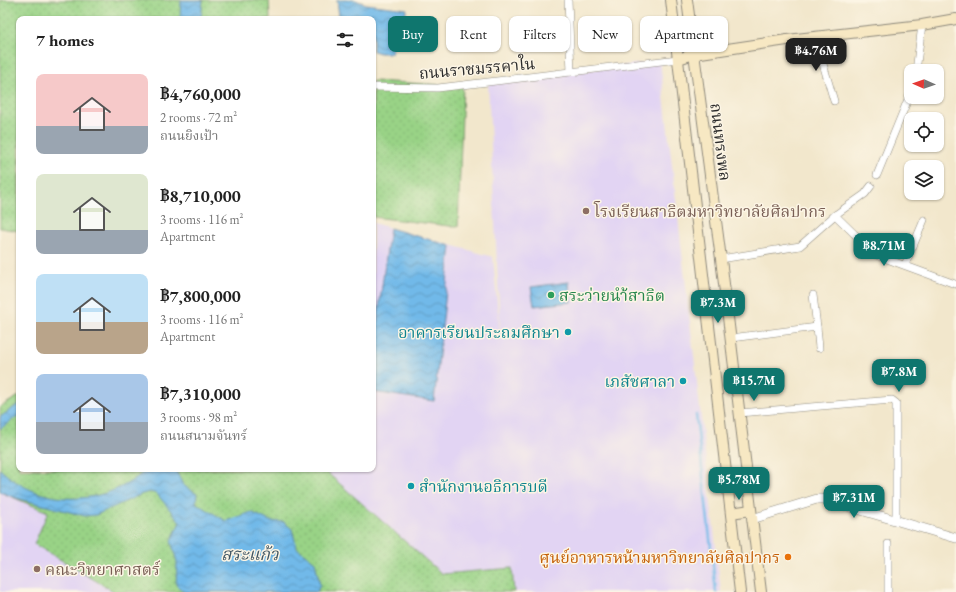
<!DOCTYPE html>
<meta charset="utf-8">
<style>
body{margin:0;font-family:"EB Garamond","Noto Serif Thai",serif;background:#f2f2f2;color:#222;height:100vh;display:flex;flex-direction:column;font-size:15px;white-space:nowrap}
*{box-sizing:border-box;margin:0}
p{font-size:13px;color:#767676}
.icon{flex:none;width:22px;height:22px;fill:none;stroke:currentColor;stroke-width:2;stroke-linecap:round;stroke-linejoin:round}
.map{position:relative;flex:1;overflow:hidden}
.panel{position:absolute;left:16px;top:16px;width:360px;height:456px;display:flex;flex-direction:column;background:#fff;border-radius:8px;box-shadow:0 1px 3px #0004}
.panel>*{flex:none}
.guide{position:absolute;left:388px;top:16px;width:380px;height:36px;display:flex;gap:8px}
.needle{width:26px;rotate:272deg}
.controls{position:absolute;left:904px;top:64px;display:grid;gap:8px}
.controls a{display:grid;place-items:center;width:40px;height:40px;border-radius:8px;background:#fff;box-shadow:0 1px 3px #0004;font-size:20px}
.price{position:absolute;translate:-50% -34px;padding:0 9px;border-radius:8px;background:#0f766e;color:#fff;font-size:13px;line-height:26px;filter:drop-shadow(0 1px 2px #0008)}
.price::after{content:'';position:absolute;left:50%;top:24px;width:12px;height:9px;margin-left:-6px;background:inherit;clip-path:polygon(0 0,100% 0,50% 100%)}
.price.on{background:#222;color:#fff}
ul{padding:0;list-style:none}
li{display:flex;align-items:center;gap:12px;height:100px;padding:0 20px}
li span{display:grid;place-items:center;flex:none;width:112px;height:80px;border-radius:8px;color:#555}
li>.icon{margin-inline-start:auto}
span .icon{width:48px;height:48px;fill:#fffc;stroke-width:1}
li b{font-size:17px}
h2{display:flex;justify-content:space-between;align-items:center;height:48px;padding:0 20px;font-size:17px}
.chip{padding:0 14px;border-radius:8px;background:#fff;box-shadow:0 1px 3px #0004;font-size:14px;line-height:36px}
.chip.on{background:#0f766e;color:#fff}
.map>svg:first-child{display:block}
.built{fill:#e2d4f3}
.green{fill:url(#green-dots);stroke:#627f58}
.water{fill:url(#water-waves);stroke:#4e728a}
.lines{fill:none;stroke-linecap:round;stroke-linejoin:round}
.stream{stroke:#71b9e9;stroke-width:2.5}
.minor-casing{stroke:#8e897c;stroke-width:8}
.tertiary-casing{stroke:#8e897c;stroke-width:10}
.secondary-casing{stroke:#8e897c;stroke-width:12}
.minor{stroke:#fff;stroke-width:7}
.tertiary{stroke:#fff;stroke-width:9}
.secondary{stroke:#f7e8c3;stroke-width:10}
.education-dot{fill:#8d6e63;stroke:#fcf5e5;stroke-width:1.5}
.leisure-dot{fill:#2e9e5b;stroke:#fcf5e5;stroke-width:1.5}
.culture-dot{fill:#0f9aa8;stroke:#fcf5e5;stroke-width:1.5}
.food-dot{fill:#e8710a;stroke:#fcf5e5;stroke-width:1.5}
.labels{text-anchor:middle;stroke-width:3;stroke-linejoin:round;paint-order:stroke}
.street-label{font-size:16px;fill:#2b2b2b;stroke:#fcf5e5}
.education-label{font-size:16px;fill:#785e54;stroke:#fcf5e5;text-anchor:start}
.leisure-label{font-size:16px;fill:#27864d;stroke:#fcf5e5;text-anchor:start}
.culture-label{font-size:16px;fill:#0d838f;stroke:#fcf5e5;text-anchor:end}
.food-label{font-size:16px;fill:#c56008;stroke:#fcf5e5;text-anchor:end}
.water-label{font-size:17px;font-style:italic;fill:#405664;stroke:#fcf5e5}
</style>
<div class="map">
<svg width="956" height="592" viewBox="0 0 956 592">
<defs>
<pattern id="green-dots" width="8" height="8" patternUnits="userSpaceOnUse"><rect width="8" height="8" fill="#99d386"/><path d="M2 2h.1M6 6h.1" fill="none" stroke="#84b574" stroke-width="1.8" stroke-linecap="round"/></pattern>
<pattern id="water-waves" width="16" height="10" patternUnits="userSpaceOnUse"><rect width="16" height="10" fill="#71b9e9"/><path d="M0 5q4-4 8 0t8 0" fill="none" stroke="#5d97bd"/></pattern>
</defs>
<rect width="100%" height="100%" fill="#fcf5e5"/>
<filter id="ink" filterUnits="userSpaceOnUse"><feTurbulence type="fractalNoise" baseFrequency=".025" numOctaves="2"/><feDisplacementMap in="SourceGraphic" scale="8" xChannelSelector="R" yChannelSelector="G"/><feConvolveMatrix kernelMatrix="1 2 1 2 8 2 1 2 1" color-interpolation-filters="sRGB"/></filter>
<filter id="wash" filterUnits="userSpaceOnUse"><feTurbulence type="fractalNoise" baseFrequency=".012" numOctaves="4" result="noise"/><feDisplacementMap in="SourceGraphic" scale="16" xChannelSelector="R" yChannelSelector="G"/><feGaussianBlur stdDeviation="0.9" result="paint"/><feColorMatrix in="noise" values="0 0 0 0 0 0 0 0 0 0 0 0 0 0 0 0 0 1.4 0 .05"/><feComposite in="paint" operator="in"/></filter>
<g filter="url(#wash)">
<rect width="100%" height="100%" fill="#f2e7cc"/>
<path class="built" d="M660,61L721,592H0V434L19,469H373V223L493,257L501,344L488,83Z"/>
<g class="green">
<path d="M0,0H269L270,19H19V231L0,228Z"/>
<path d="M373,81L463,86L458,227L373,217Z"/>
<path d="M19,396V469H323L442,574L512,568L514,592H115L34,544L48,512L0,492V407Z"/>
</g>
<g class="water">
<path d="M181,0H203L201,19H180Z"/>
<path d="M337,0H355L366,4L407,9L399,35L391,53H380L373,51V19H337L339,16Z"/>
<path d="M390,228L451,246L434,401L373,392V351Z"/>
<path d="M569,282L571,302L534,306L531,287Z"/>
<path d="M19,404V415L0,429V417Z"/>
<path d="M0,469C41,509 106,507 147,469H175L183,485L197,494L196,503L226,521L251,512L270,521L284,522L292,529L297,548L315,562L320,585L317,592H184L176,585L177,562L171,541L180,522L157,494L150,492L142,494L96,515L85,516L16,498L0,492Z"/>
</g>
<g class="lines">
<path class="stream" d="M696,415L716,592"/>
</g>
</g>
<g filter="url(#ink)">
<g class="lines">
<g class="minor-casing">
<g id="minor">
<path d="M568,0L571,72"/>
<path d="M815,37L834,101"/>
<path d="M916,71L922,25"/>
<path d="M373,87L438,88L678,59"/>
<path d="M877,175L911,92"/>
<path d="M835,215L876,255L955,284"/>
<path d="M721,259L800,246L835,215L865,194L871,186"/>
<path d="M905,265L924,220"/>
<path d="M813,295L817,327"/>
<path d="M731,338L817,327L819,348"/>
<path d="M739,413L892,400L896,403V521"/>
<path d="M888,592V544"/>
</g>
</g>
<g class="tertiary-casing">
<path id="tertiary" d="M752,519L817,499H823L956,538"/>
</g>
<g class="secondary-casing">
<g id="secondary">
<path d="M671,0L740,592"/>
<path d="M687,0L721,259L761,592"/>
<path d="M678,59L694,54L787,40L922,25L956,19"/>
<path d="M731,513L751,510"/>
</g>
</g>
<use href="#minor" class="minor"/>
<use href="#tertiary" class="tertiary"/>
<use href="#secondary" class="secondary"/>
</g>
</g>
<g class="education-dot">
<circle cx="586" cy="211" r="4"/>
<circle cx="37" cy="569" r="4"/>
</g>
<circle class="leisure-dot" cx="551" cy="295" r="4"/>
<g class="culture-dot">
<circle cx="568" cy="332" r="4"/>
<circle cx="683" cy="381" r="4"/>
<circle cx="411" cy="486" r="4"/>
</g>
<circle class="food-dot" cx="788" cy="557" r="4"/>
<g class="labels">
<g class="street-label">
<text transform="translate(477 68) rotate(-5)" y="6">ถนนราชมรรคาใน</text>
<text transform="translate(721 142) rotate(83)" y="6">ถนนทรงพล</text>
</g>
<g class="education-label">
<text x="594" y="217">โรงเรียนสาธิตมหาวิทยาลัยศิลปากร</text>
<text x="45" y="575">คณะวิทยาศาสตร์</text>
</g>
<g class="leisure-label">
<text x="559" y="301">สระว่ายนำ้สาธิต</text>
</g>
<g class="culture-label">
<text x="560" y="338">อาคารเรียนประถมศึกษา</text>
<text x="675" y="387">เภสัชศาลา</text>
<text x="419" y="492" text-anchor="start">สำนักงานอธิการบดี</text>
</g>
<g class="food-label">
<text x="780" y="563">ศูนย์อาหารหน้ามหาวิทยาลัยศิลปากร</text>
</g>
<g class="water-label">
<text x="250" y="560">สระแก้ว</text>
</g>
</g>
</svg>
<div class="controls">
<a><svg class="needle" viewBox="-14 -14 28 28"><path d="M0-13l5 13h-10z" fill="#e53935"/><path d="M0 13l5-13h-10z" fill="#767676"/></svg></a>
<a><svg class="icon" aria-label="locate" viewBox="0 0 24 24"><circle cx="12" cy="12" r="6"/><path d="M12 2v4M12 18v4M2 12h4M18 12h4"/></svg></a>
<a><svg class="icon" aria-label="layers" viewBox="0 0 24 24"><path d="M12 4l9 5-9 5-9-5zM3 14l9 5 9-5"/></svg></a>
</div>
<b class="price on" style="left:816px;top:72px">฿4.76M</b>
<b class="price" style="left:884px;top:267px">฿8.71M</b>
<b class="price" style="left:718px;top:324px">฿7.3M</b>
<b class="price" style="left:899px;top:393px">฿7.8M</b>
<b class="price" style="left:754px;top:402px">฿15.7M</b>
<b class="price" style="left:739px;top:501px">฿5.78M</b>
<b class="price" style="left:854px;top:519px">฿7.31M</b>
<div class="guide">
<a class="chip on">Buy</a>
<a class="chip">Rent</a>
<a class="chip">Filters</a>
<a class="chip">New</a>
<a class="chip">Apartment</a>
</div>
<section class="panel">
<h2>7 homes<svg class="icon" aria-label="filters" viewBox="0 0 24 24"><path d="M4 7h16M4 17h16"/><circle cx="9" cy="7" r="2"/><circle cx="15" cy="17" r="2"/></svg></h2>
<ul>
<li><span style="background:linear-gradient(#f6c9c9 65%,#9aa5b1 0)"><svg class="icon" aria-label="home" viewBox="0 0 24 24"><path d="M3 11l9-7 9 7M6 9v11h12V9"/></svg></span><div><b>฿4,760,000</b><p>2 rooms · 72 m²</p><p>ถนนยิงเป้า</p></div></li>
<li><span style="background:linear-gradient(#dfe7d0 70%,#9aa5b1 0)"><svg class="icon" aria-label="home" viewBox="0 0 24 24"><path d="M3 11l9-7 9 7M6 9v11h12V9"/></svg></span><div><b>฿8,710,000</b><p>3 rooms · 116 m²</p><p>Apartment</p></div></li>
<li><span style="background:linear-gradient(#bfe0f5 60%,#b9a48a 0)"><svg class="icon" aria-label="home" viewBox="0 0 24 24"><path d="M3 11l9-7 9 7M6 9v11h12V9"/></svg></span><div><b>฿7,800,000</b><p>3 rooms · 116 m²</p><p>Apartment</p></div></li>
<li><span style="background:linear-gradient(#a9c7e8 60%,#9aa5b1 0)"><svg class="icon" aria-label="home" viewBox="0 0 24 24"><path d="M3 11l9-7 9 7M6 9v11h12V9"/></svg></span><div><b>฿7,310,000</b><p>3 rooms · 98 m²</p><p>ถนนสนามจันทร์</p></div></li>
</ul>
</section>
</div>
